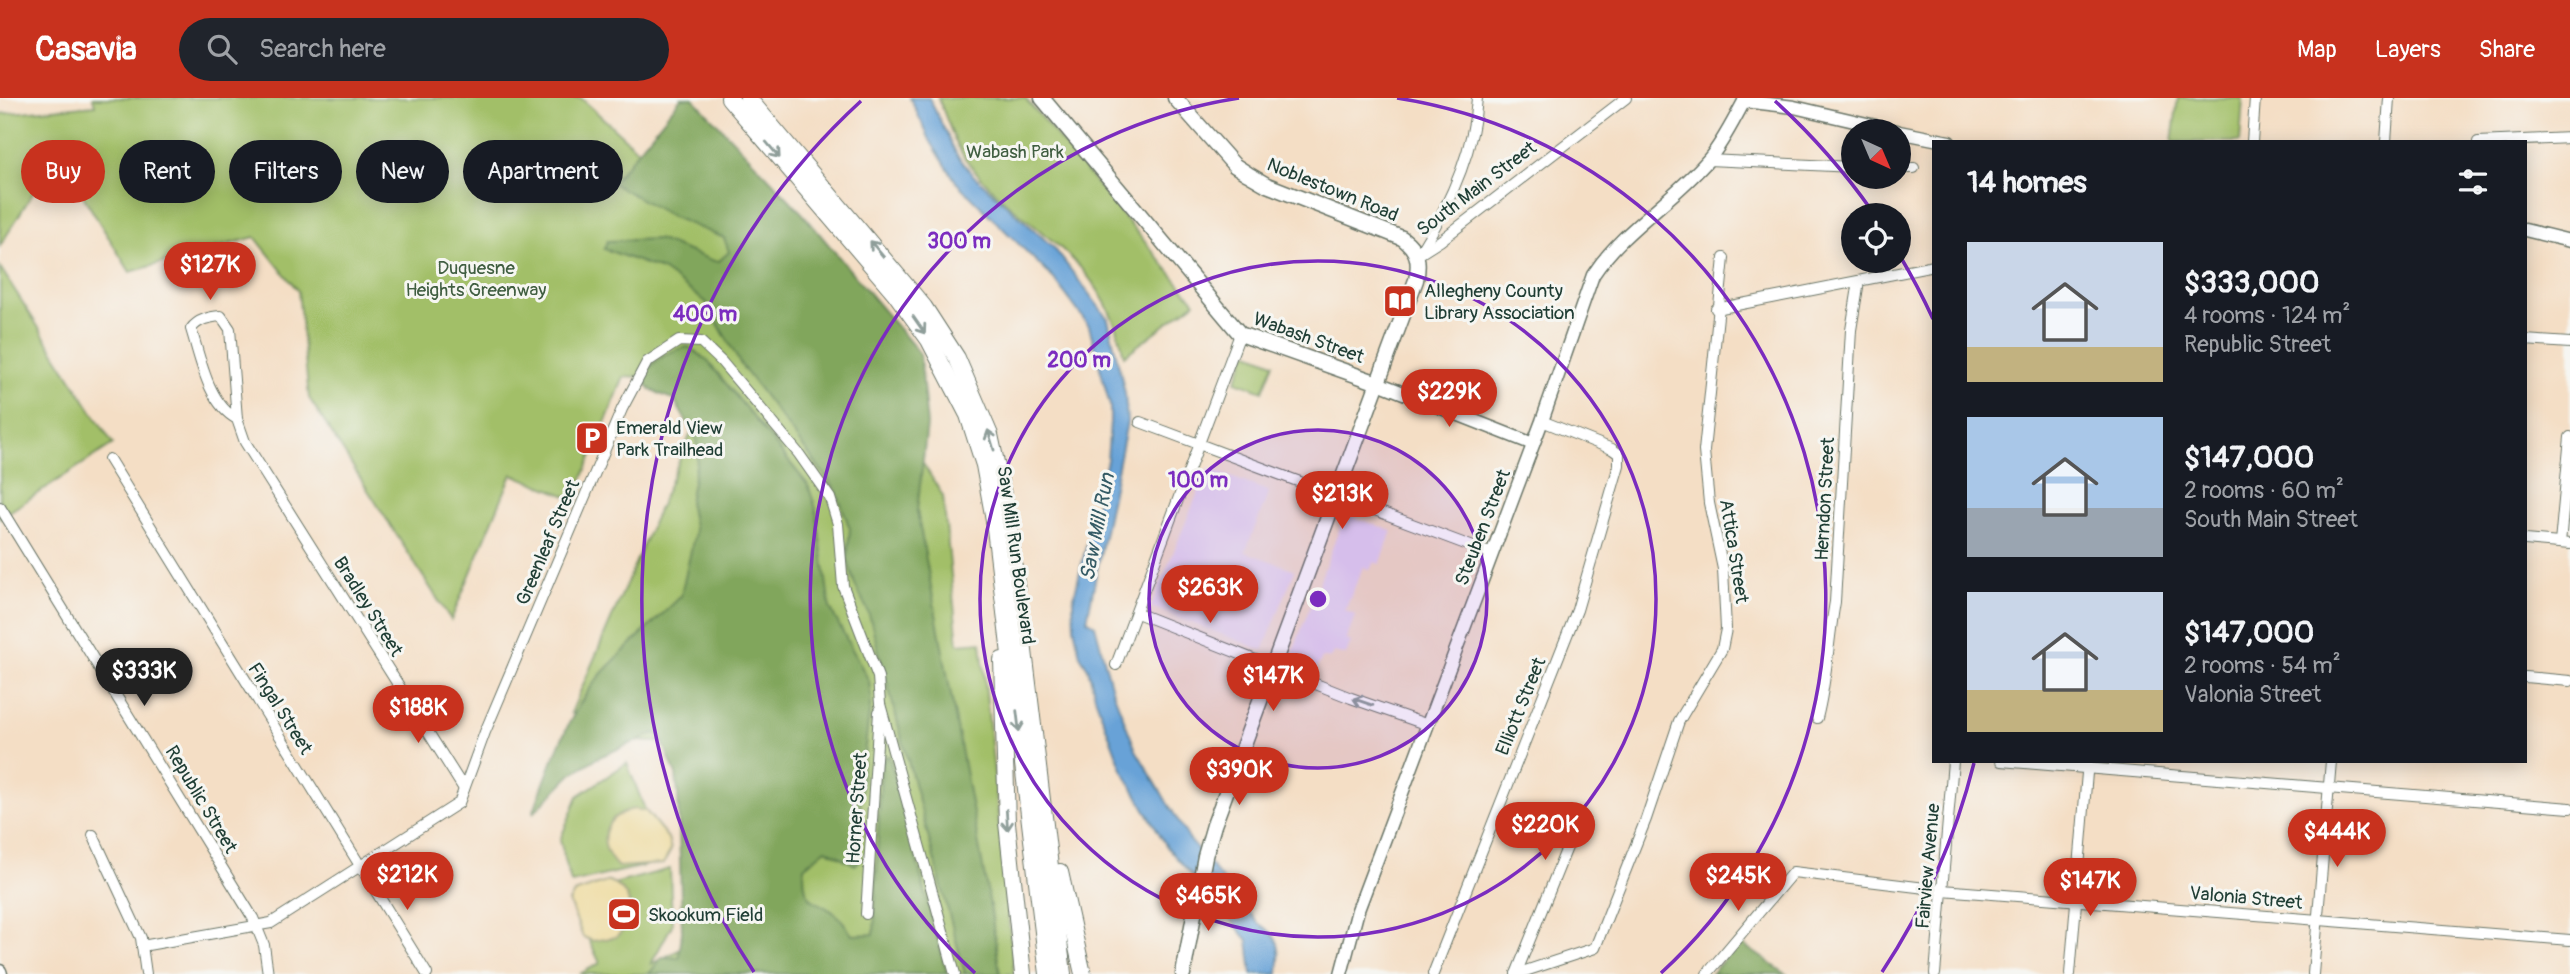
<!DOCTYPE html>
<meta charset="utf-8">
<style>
body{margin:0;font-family:Pangolin,sans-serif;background:#20242c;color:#f1f3f6;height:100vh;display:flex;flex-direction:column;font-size:26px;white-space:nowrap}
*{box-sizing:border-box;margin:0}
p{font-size:23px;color:#9ea1a6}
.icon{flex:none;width:38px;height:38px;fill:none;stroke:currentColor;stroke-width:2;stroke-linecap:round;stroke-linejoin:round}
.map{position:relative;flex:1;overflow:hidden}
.details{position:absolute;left:1932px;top:42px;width:595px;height:623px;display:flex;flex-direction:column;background:#171b24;border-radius:0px;box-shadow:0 4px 18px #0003}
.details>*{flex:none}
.guide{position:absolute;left:21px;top:42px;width:665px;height:63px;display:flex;gap:14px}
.needle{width:46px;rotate:136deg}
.fabs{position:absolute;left:1841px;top:21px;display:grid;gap:14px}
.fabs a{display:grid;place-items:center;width:70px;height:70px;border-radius:50%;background:#171b24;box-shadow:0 4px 18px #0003;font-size:35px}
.price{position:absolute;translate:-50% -60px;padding:0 16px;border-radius:24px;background:#c8321e;color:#fff;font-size:23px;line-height:46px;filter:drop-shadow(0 2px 4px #0008)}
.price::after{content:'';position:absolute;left:50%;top:42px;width:21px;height:16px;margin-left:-10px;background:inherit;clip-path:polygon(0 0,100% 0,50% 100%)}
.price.selected{background:#222;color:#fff}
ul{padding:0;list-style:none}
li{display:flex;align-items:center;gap:21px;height:175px;padding:0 35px}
li span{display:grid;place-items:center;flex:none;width:196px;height:140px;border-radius:0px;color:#555}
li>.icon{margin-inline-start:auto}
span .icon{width:84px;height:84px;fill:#fffc;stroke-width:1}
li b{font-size:30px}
h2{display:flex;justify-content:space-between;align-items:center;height:84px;padding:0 35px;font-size:30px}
.pill{padding:0 24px;border-radius:32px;background:#171b24;box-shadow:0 4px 18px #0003;font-size:24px;line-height:63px}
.pill.selected{background:#c8321e;color:#fff}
header{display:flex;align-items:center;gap:42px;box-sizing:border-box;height:98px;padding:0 35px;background:#c8321e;color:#fff}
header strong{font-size:33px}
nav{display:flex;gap:38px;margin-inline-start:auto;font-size:24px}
.search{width:490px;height:63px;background:#20242c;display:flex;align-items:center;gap:18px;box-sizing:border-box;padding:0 24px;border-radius:38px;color:#9ea1a6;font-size:26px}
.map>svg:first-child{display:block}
.built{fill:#e3d3f2}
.green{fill:#a2bf67;stroke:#607e4e;stroke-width:2}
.forest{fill:#81a65c;stroke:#507248;stroke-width:2}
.sand{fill:#eeda9e;stroke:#868c69;stroke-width:2}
.water{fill:#68a2d7;stroke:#447086;stroke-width:2}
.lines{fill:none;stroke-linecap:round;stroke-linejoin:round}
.minor-casing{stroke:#6a7567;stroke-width:12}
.tertiary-casing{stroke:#6a7567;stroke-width:15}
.secondary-casing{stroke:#6a7567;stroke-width:17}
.trunk-casing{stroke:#6a7567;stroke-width:18}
.minor{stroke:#fff;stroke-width:10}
.tertiary{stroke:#fff;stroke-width:12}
.secondary{stroke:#fff;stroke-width:14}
.trunk{stroke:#fff;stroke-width:16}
.oneway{stroke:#8f9e9a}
.ring{fill:none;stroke:#7b2cbf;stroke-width:3.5}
.labels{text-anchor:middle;stroke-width:6;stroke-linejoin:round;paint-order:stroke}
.park-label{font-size:19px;fill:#405e41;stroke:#f6f6f2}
.street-label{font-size:19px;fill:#1f3d34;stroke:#f6f6f2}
.poi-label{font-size:19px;fill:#1f3d34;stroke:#f6f6f2;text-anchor:start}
.water-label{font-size:21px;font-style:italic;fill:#355b65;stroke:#f6f6f2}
.centre{fill:#7b2cbf;stroke:#f6f6f2;stroke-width:3.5}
.ring-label{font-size:21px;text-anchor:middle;font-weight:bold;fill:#7b2cbf;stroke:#f6f6f2;stroke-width:6;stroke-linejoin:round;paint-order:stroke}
</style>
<header>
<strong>Casavia</strong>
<div class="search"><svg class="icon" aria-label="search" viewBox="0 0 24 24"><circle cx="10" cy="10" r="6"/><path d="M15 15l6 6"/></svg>Search here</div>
<nav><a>Map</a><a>Layers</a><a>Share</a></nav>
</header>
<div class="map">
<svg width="2570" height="876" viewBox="0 0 2570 876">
<rect width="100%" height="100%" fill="#f6f6f2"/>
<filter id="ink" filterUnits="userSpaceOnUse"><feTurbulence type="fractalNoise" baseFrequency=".0143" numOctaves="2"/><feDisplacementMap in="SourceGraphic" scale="14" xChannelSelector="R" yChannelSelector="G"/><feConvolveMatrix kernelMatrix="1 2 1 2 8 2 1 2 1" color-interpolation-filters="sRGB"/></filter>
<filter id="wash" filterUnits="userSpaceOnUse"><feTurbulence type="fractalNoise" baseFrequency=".00686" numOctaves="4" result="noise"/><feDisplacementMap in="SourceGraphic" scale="28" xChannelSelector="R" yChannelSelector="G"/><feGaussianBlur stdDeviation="1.57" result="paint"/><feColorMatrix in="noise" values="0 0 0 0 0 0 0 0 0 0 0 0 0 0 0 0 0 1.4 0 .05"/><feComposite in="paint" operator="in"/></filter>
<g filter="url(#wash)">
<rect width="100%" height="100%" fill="#f4dec5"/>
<g class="built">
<path d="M1208,370L1269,394L1245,454L1295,472L1263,552L1151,509Z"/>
<path d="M1345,416L1392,433L1380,466L1374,464L1370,472L1363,469L1345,512L1355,517L1346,542L1351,544L1346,557L1334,554L1330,560H1322L1315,573L1293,566L1290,562Z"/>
</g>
<g class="green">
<path d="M93,0H581L851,248L943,398L958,546L981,544L1014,876H580L600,865L571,805L575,796L670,771L672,827L651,866L681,851L693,646L636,643L571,615L698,319L649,278L624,279L574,401L512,376L451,522L309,300L298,193L255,139L130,174L57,56L0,148V16L95,7Z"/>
<path d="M938,0H1025L1195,204L1124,258C1102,151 1025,138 967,63C954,46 947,20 938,0Z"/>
<path d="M2178,0H2243L2240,44H2172Z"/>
<path d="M0,169L113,346L0,420Z"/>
<path d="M1247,254L1274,265L1263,293L1236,283Z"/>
<path d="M627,665L665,763L571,785L560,742L578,698Z"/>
</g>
<g class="forest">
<path d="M681,0H693L803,116L920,256L927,327L917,413L991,813L1000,876H965L868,513L855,487L847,460L850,431L836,392L741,267L706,204L662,172L604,151L607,143L657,141L714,163H719L729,154L724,140L673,119L612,85Z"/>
<path d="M689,249L707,262L808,387L816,411L830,510L869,583L871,600L862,674L859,745L862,761L855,767L826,751L804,769C803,812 817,798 839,819C844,824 848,831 852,837L874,836L881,667L885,659L889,658L947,876H649L662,859L679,860L682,834L678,697L676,677L660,637L655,635L597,660L573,675L533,715C550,668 569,612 603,574C628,548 655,524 681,498L695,434L689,404L698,357L696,340L674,302L651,292L643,282C648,264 671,251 689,249Z"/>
<path d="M1739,844L1786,876H1711Z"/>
</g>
<g class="sand">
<path d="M634,711L646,713L668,740L671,752L663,766L618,769C595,747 602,717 634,711Z"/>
<path d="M609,783C635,795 636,822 616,839L593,843L583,839L569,804L574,795Z"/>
</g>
<path class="water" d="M910,0H929L957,57L973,77L1054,150L1108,221L1125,295L1127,324L1087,522L1095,527L1112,591L1136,652L1189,741L1258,825C1283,841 1280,848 1278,876H1252L1248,842L1167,749L1122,671L1096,602L1088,570L1080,557L1074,529L1073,503L1107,362L1110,324V308L1089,228L1054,181L957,85L931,44Z"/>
</g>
<g filter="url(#ink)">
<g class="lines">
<g class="minor-casing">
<g id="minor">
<path d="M2252,44L2255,0"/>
<path d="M2386,44L2389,0"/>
<path d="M2478,44L2570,40"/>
<path d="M1708,62L1853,69"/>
<path d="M1899,70H1914"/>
<path d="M1420,154C1448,109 1474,53 1477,0"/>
<path d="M1418,157L1440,143L1626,0"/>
<path d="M1716,211L1934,168"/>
<path d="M2525,242L2570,245"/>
<path d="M237,321C208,306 200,259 191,231C198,221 210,219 221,218L230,231L237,321L245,344L464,691"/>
<path d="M1140,324L1492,456"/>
<path d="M109,361L427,876"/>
<path d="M0,409L253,820L264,847L268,876"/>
<path d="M2525,442L2570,446"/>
<path d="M2560,445L2570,339"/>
<path d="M1137,515L1351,600L1428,627"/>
<path d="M1116,567L1240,236"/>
<path d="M2525,579L2570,583"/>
<path d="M1817,620C1827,582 1828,543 1835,504L1851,232L1859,183"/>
<path d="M2001,663L2570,710"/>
<path d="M93,737L141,840L146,876"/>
<path d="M866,816L879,614"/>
<path d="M142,848L271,825L459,705L485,634L622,311L647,264L679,243L701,244L721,263L799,356L830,400L838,426L843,488L878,579L880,606L955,876"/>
<path d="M1433,876L1577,512L1619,367V356L1612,351L1542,323"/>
<path d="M1516,876L1595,850L1646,721L1679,623L1722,551L1726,531L1723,471L1709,405L1704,353L1724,160"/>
<path d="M1516,876L1568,747"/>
<path d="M1707,876L1793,774L1942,792L2570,842"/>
<path d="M1935,876L1953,663"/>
<path d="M2070,876L2088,663"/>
<path d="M2313,876L2331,663"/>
</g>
</g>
<g class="tertiary-casing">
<g id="tertiary">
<path d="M1744,3L1794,9L1897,33"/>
<path d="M1899,34L1949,44"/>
<path d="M2525,132L2570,143"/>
<path d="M1378,285L1533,346"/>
<path d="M0,873L1,876"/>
<path d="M1341,876L1358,812L1542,323L1593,177C1623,131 1673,103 1709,61C1724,43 1734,21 1746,0"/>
</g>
</g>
<g class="secondary-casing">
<g id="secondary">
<path d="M1042,0L1240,236L1378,285"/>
<path d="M1175,0L1234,67L1248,76L1267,87L1402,140C1418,152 1420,163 1416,182L1214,727L1205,758L1183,876"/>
</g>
</g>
<g class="trunk-casing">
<g id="trunk">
<path d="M729,0L895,195L929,242L968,317L984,367L994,422L1048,876"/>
<path d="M748,0L924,209L957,260L990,337L1008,420L1063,876"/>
<path d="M1002,562L1007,725L1023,876"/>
<path d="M1060,774L1083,876"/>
</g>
</g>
<use href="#minor" class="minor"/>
<use href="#tertiary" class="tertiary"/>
<use href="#secondary" class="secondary"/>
<use href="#trunk" class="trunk"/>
</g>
<defs><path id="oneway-shaft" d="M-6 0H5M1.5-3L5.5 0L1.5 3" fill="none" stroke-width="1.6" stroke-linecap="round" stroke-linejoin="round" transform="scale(1.75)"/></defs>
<g class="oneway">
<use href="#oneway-shaft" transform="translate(773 52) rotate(50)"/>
<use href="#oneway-shaft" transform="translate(877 151) rotate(-130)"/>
<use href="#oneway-shaft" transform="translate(919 227) rotate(55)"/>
<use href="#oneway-shaft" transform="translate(991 342) rotate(-107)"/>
<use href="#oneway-shaft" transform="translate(1363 604) rotate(-161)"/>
<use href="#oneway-shaft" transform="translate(1018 623) rotate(83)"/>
<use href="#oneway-shaft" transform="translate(1007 722) rotate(86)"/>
</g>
</g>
<circle cx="1318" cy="501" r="169" fill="#7b2cbf" fill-opacity=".12"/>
<g class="ring">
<circle cx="1318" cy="501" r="169"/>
<circle cx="1318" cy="501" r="338"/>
<path d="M975 875A507 507 0 0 1 1239 0M1397 0A507 507 0 0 1 1661 875"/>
<path d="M1974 665A676 676 0 0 1 1882 874M754 874A676 676 0 0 1 861 3M1775 3A676 676 0 0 1 1872 113M1900 158A676 676 0 0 1 1933 221"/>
</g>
<defs>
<g id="library-square" transform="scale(1.75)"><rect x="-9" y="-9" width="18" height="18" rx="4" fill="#c8321e" stroke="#f6f6f2"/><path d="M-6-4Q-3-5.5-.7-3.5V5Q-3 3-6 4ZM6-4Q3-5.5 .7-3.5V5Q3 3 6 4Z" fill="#fff"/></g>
<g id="parking-square" transform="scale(1.75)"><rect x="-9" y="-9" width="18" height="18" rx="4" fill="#c8321e" stroke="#f6f6f2"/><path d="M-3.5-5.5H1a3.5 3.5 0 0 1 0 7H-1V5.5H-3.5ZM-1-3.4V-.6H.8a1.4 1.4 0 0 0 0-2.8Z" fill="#fff"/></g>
<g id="stadium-square" transform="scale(1.75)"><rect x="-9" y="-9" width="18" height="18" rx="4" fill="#c8321e" stroke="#f6f6f2"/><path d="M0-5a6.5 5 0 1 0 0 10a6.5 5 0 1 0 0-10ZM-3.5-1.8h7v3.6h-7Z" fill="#fff"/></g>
</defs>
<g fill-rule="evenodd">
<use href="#library-square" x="1400" y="203"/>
<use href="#parking-square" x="592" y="340"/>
<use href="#stadium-square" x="624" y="816"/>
</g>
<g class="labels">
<g class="park-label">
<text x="1015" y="60">Wabash Park</text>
<text x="476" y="176">Duquesne<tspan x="476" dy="22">Heights Greenway</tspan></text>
</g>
<g class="street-label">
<text transform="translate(1476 90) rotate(-37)" y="7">South Main Street</text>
<text transform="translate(1333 91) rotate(22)" y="7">Noblestown Road</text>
<text transform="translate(1309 239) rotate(20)" y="7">Wabash Street</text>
<text transform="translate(1824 401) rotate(-87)" y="7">Herndon Street</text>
<text transform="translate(1482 429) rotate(-69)" y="7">Steuben Street</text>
<text transform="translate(547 444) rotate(-67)" y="7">Greenleaf Street</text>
<text transform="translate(1735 453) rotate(81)" y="7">Attica Street</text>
<text transform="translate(1017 457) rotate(82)" y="7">Saw Mill Run Boulevard</text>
<text transform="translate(369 508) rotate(58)" y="7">Bradley Street</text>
<text transform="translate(1520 608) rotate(-68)" y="7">Elliott Street</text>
<text transform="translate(281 610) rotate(58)" y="7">Fingal Street</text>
<text transform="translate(202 701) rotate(59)" y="7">Republic Street</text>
<text transform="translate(856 710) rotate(-86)" y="7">Horner Street</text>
<text transform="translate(1927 768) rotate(-85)" y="7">Fairview Avenue</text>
<text transform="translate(2246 799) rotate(5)" y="7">Valonia Street</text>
</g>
<g class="poi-label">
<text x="1424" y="199">Allegheny County<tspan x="1424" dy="22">Library Association</tspan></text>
<text x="616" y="336">Emerald View<tspan x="616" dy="22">Park Trailhead</tspan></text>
<text x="648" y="823">Skookum Field</text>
</g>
<g class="water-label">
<text transform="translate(1097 429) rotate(-79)" y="7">Saw Mill Run</text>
</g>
</g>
<circle cx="1318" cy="501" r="10" class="centre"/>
<g class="ring-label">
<text x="959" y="150">300 m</text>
<text x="705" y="223">400 m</text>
<text x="1079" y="269">200 m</text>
<text x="1198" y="389">100 m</text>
</g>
</svg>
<div class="fabs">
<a><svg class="needle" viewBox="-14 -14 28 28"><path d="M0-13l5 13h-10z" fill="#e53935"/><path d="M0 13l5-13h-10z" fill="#9ea1a6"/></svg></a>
<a><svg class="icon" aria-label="locate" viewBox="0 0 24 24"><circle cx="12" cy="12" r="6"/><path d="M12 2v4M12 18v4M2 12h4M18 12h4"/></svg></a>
</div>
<b class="price" style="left:210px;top:204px">$127K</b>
<b class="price" style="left:1449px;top:331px">$229K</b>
<b class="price" style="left:1342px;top:433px">$213K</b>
<b class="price" style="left:1210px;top:527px">$263K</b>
<b class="price selected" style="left:144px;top:610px">$333K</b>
<b class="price" style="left:1273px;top:615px">$147K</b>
<b class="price" style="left:418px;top:647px">$188K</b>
<b class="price" style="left:1239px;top:709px">$390K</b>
<b class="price" style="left:1545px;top:764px">$220K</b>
<b class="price" style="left:2337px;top:771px">$444K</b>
<b class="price" style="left:407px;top:814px">$212K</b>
<b class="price" style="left:1738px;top:815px">$245K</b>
<b class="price" style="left:2090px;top:820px">$147K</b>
<b class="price" style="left:1208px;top:835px">$465K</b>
<div class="guide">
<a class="pill selected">Buy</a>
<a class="pill">Rent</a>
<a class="pill">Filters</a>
<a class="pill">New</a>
<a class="pill">Apartment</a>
</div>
<section class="details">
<h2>14 homes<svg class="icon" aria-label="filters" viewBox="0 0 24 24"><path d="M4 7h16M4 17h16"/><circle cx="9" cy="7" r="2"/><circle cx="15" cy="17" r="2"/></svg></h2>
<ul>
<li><span style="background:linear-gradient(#c9d6e8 75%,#c2b280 0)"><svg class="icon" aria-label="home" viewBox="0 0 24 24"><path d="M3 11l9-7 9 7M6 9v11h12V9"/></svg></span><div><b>$333,000</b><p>4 rooms · 124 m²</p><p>Republic Street</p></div></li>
<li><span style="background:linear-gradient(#a9c7e8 65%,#9aa5b1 0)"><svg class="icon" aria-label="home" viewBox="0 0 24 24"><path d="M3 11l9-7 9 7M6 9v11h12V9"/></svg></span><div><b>$147,000</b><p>2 rooms · 60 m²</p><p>South Main Street</p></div></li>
<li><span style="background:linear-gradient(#c9d6e8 70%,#c2b280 0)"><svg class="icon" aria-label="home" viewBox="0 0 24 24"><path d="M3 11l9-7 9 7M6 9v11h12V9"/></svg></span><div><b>$147,000</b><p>2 rooms · 54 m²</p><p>Valonia Street</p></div></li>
</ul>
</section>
</div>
